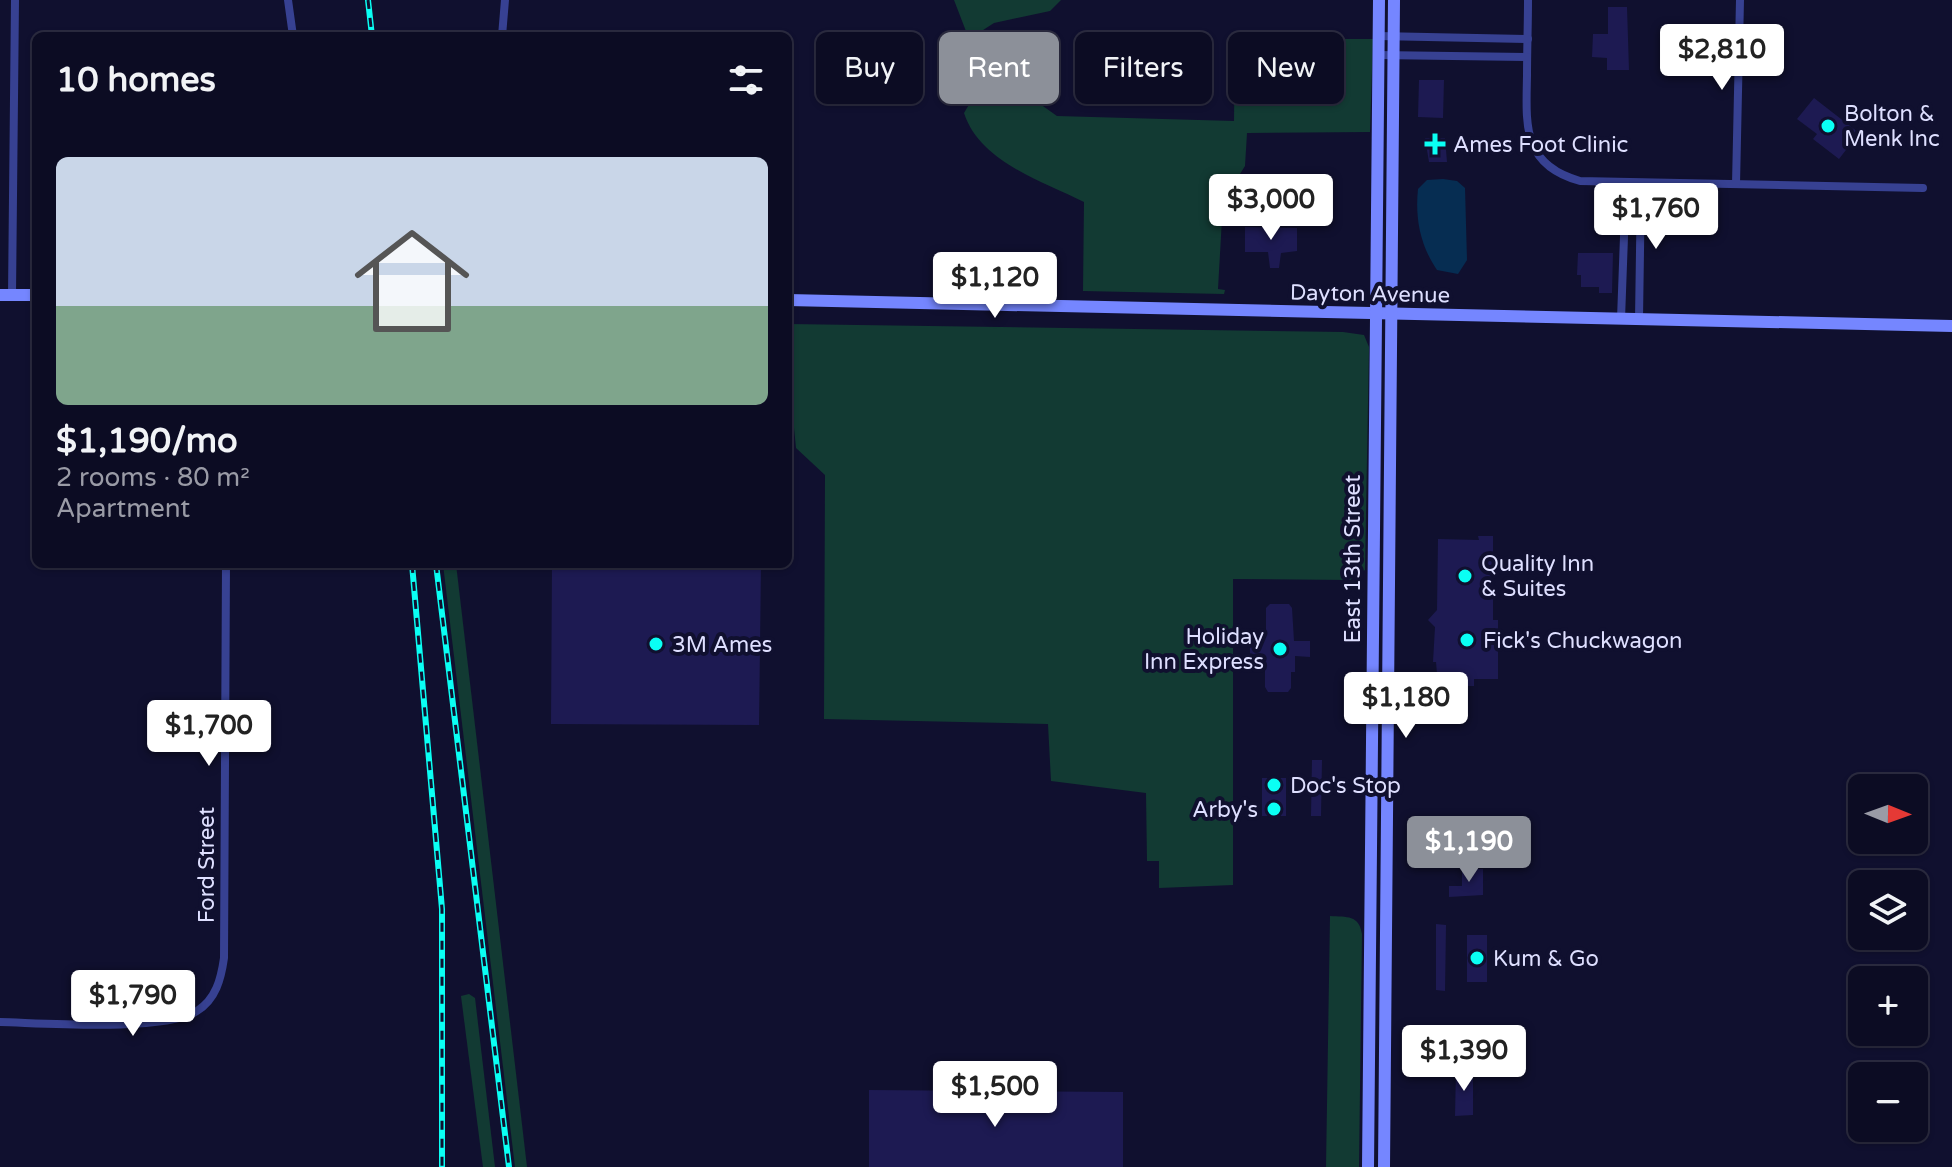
<!DOCTYPE html>
<meta charset="utf-8">
<style>
body{margin:0;font-family:"Varela Round",sans-serif;background:#1a1a30;color:#f1f3f6;height:100vh;display:flex;flex-direction:column;font-size:30px;white-space:nowrap}
*{box-sizing:border-box;margin:0}
p{font-size:26px;color:#9a9ba6}
.icon{flex:none;width:44px;height:44px;fill:none;stroke:currentColor;stroke-width:2;stroke-linecap:round;stroke-linejoin:round}
.map{position:relative;flex:1;overflow:hidden}
.sheet{position:absolute;left:32px;top:32px;width:760px;height:536px;display:flex;flex-direction:column;background:#0c0c23;border-radius:12px;box-shadow:0 2px 6px #0004,0 0 0 2px #2c2c41}
.sheet>*{flex:none}
.hud{position:absolute;left:816px;top:32px;width:760px;height:72px;display:flex;gap:16px}
.needle{width:52px;rotate:91deg}
.fabs{position:absolute;left:1848px;top:774px;display:grid;gap:16px}
.fabs a{display:grid;place-items:center;width:80px;height:80px;border-radius:12px;background:#0c0c23;box-shadow:0 2px 6px #0004,0 0 0 2px #2c2c41;font-size:40px}
.price{position:absolute;translate:-50% -68px;padding:0 18px;border-radius:8px;background:#fff;color:#222;font-size:26px;line-height:52px;filter:drop-shadow(0 2px 4px #0008)}
.price::after{content:'';position:absolute;left:50%;top:48px;width:24px;height:18px;margin-left:-12px;background:inherit;clip-path:polygon(0 0,100% 0,50% 100%)}
.price.on{background:#8c9099;color:#fff}
ul{padding:0;list-style:none}
li{display:grid;align-content:center;gap:16px;height:424px;padding:0 24px}
li+li{border-top:2px solid #2c2c41}
li span{display:grid;place-items:center;height:248px;border-radius:12px;color:#555}
li>.icon{margin-inline-start:auto}
span .icon{width:144px;height:144px;fill:#fffc;stroke-width:1}
li b{font-size:34px}
h2{display:flex;justify-content:space-between;align-items:center;height:96px;padding:0 24px;font-size:34px}
.tag{padding:0 28px;border-radius:12px;background:#0c0c23;box-shadow:0 2px 6px #0004,0 0 0 2px #2c2c41;font-size:28px;line-height:72px}
.tag.on{background:#8c9099;color:#fff}
.map>svg:first-child{display:block}
.green{fill:#123a33}
.water{fill:#062d52}
.building{fill:#1d1a52}
.lines{fill:none;stroke-linecap:round;stroke-linejoin:round}
.street{stroke:#374192;stroke-width:8}
.secondary{stroke:#7586ff;stroke-width:12}
.rail-casing{stroke:#0afff4;stroke-width:6}
.rail{stroke:#10102f;stroke-width:3;stroke-dasharray:9;stroke-linecap:butt}
.poi-dot{fill:#0afff4;stroke:#10102f;stroke-width:3}
.labels{text-anchor:middle;stroke-width:8;stroke-linejoin:round;paint-order:stroke}
.poi-label{font-size:22px;fill:#dedfff;stroke:#10102f;text-anchor:start}
.street-label{font-size:22px;fill:#dedfff;stroke:#10102f}
</style>
<div class="map">
<svg width="1952" height="1167" viewBox="0 0 1952 1167">
<rect width="100%" height="100%" fill="#10102f"/>
<g class="green">
<path d="M954,0H1061L1050,11L994,23L969,39Z"/>
<path d="M1235,39H1373L1370,132L1247,133L1245,166L1223,201L1218,289L1225,290L1224,294L1083,291L1084,202C1042,181 980,162 964,113L977,91L998,79L1013,85L1057,116L1234,121Z"/>
<path d="M788,324L1343,332L1364,335L1369,347L1365,570L1350,580L1233,579V885L1159,888V861H1147L1146,793L1051,781L1048,724L824,719L825,475L796,448L793,418L788,409Z"/>
<path d="M443,564H456L527,1167H515Z"/>
<path d="M1330,916C1347,917 1359,915 1362,934L1359,1167H1326Z"/>
<path d="M469,994L475,998L495,1167H483L461,996Z"/>
</g>
<path class="water" d="M1443,179L1457,181L1465,188L1467,260L1458,274L1437,270C1420,245 1415,218 1418,189L1427,180Z"/>
<g class="building">
<path d="M1608,7H1627L1629,70H1607V58L1592,57L1593,34H1608Z"/>
<path d="M1419,80H1444L1443,118L1418,117Z"/>
<path d="M1814,98L1859,133L1839,159L1813,139L1817,134L1797,119Z"/>
<path d="M1425,138H1445L1447,162H1429Z"/>
<path d="M1245,227L1297,228V251L1281,253L1279,268H1270L1268,252H1245Z"/>
<path d="M1578,253H1613L1612,293H1599V287H1581V275H1577Z"/>
<path d="M1478,536H1493V620H1498V679H1474V686H1438L1436,662H1433L1435,627L1428,620L1437,610L1438,539L1479,540Z"/>
<path d="M552,564H761L759,725L551,724Z"/>
<path d="M1270,604H1289L1292,608L1294,641H1310V657L1295,656V672H1291V688L1288,692H1268L1265,687V662H1250V635L1266,636V608Z"/>
<path d="M1312,760H1322L1321,816H1311Z"/>
<rect x="1262" y="778" width="24" height="38"/>
<path d="M1462,869H1483V895L1449,897V886H1462Z"/>
<path d="M1436,924L1446,925L1445,991L1436,990Z"/>
<rect x="1467" y="935" width="20" height="47"/>
<path d="M1456,1069H1468L1469,1078H1473V1115L1455,1116Z"/>
<path d="M869,1090L1123,1092V1167H869Z"/>
</g>
<g class="lines">
<g class="street">
<path d="M288,0L293,36"/>
<path d="M1528,0C1528,25 1527,50 1527,76C1526,125 1522,165 1580,181L1923,188"/>
<path d="M502,36L505,0"/>
<path d="M1378,36L1528,39"/>
<path d="M1378,55L1527,57"/>
<path d="M1736,184L1740,0"/>
<path d="M12,295L15,0"/>
<path d="M1621,319L1626,182"/>
<path d="M1639,319L1641,183"/>
<path d="M0,1022C43,1023 164,1032 197,1011C216,999 221,979 224,958L226,564"/>
</g>
<g class="secondary">
<path d="M0,295H36"/>
<path d="M788,300L1952,326"/>
<path d="M1368,1167L1379,0"/>
<path d="M1384,1167L1394,0"/>
</g>
<g class="rail-casing">
<g id="rail">
<path d="M368,0L372,36"/>
<path d="M412,564L442,909V1167"/>
<path d="M436,564L509,1167"/>
</g>
</g>
<use href="#rail" class="rail"/>
</g>
<g class="poi-dot">
<circle cx="1828" cy="126" r="8"/>
<path d="M1431 132h8v8h8v8h-8v8h-8v-8h-8v-8h8z"/>
<circle cx="1465" cy="576" r="8"/>
<circle cx="1467" cy="640" r="8"/>
<circle cx="656" cy="644" r="8"/>
<circle cx="1280" cy="649" r="8"/>
<circle cx="1274" cy="785" r="8"/>
<circle cx="1274" cy="809" r="8"/>
<circle cx="1477" cy="958" r="8"/>
</g>
<g class="labels">
<g class="poi-label">
<text x="1844" y="121">Bolton &amp;<tspan x="1844" dy="25">Menk Inc</tspan></text>
<text x="1453" y="152">Ames Foot Clinic</text>
<text x="1481" y="571">Quality Inn<tspan x="1481" dy="25">&amp; Suites</tspan></text>
<text x="1264" y="644" text-anchor="end">Holiday<tspan x="1264" dy="25">Inn Express</tspan></text>
<text x="1483" y="648">Fick's Chuckwagon</text>
<text x="672" y="652">3M Ames</text>
<text x="1290" y="793">Doc's Stop</text>
<text x="1258" y="817" text-anchor="end">Arby's</text>
<text x="1493" y="966">Kum &amp; Go</text>
</g>
<g class="street-label">
<text transform="translate(1370 293) rotate(1)" y="8">Dayton Avenue</text>
<text transform="translate(1352 559) rotate(-90)" y="8">East 13th Street</text>
<text transform="translate(206 865) rotate(-90)" y="8">Ford Street</text>
</g>
</g>
</svg>
<div class="fabs">
<a><svg class="needle" viewBox="-14 -14 28 28"><path d="M0-13l5 13h-10z" fill="#e53935"/><path d="M0 13l5-13h-10z" fill="#9a9ba6"/></svg></a>
<a><svg class="icon" aria-label="layers" viewBox="0 0 24 24"><path d="M12 4l9 5-9 5-9-5zM3 14l9 5 9-5"/></svg></a>
<a>+</a>
<a>−</a>
</div>
<b class="price" style="left:1722px;top:92px">$2,810</b>
<b class="price" style="left:1271px;top:242px">$3,000</b>
<b class="price" style="left:1656px;top:251px">$1,760</b>
<b class="price" style="left:995px;top:320px">$1,120</b>
<b class="price" style="left:1406px;top:740px">$1,180</b>
<b class="price" style="left:209px;top:768px">$1,700</b>
<b class="price on" style="left:1469px;top:884px">$1,190</b>
<b class="price" style="left:133px;top:1038px">$1,790</b>
<b class="price" style="left:1464px;top:1093px">$1,390</b>
<b class="price" style="left:995px;top:1129px">$1,500</b>
<div class="hud">
<a class="tag">Buy</a>
<a class="tag on">Rent</a>
<a class="tag">Filters</a>
<a class="tag">New</a>
</div>
<section class="sheet">
<h2>10 homes<svg class="icon" aria-label="filters" viewBox="0 0 24 24"><path d="M4 7h16M4 17h16"/><circle cx="9" cy="7" r="2"/><circle cx="15" cy="17" r="2"/></svg></h2>
<ul>
<li><span style="background:linear-gradient(#c9d6e8 60%,#7fa58c 0)"><svg class="icon" aria-label="home" viewBox="0 0 24 24"><path d="M3 11l9-7 9 7M6 9v11h12V9"/></svg></span><div><b>$1,190/mo</b><p>2 rooms · 80 m²</p><p>Apartment</p></div></li>
</ul>
</section>
</div>
